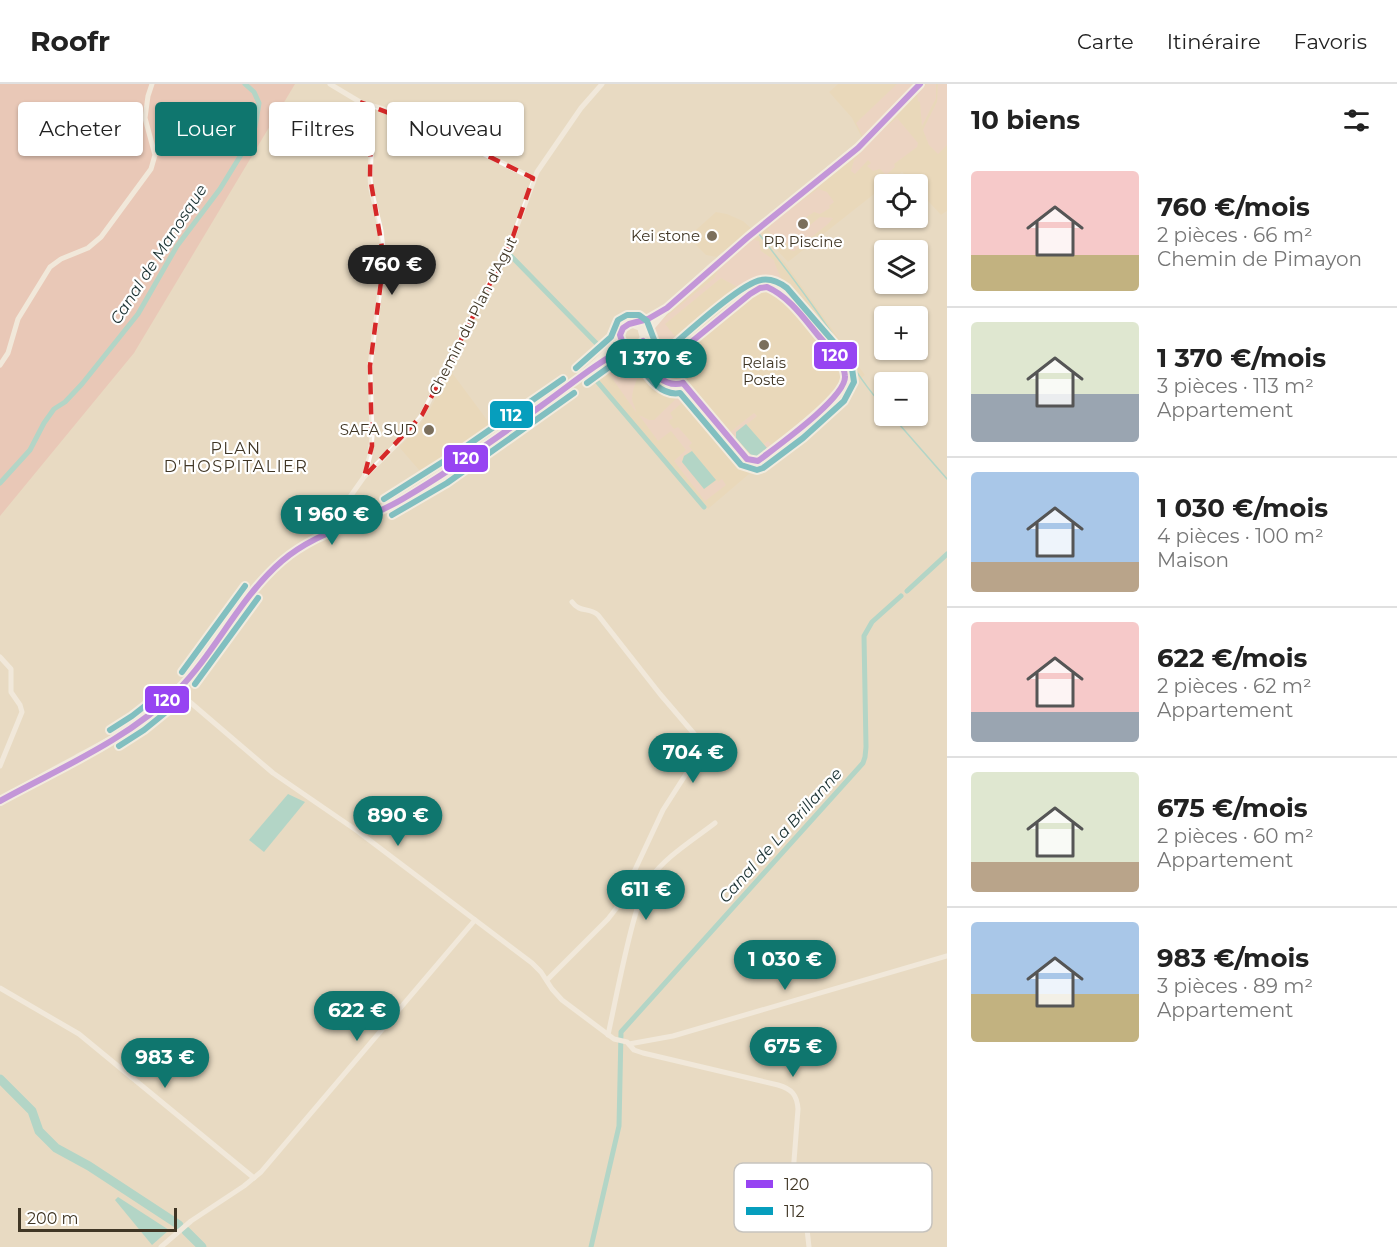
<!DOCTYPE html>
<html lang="fr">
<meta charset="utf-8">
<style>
body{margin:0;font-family:Montserrat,sans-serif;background:#f2f2f2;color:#222;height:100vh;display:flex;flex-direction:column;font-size:22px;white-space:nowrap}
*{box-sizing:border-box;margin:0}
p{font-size:20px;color:#767676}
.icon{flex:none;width:33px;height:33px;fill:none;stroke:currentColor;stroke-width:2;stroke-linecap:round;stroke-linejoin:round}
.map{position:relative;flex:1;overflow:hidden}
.details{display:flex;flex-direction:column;background:#fff;width:450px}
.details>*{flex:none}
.top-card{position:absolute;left:18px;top:18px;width:570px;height:54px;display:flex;gap:12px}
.fabs{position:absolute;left:874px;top:90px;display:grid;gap:12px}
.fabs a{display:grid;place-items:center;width:54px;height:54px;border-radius:6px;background:#fff;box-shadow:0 2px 4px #0004;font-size:30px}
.scale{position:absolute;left:18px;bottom:15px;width:159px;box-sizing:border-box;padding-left:6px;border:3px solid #403625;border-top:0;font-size:16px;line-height:21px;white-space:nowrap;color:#403625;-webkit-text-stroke:4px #fff;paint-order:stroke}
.price{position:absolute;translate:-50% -51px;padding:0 14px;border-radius:21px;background:#0f766e;color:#fff;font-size:20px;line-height:39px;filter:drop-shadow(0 2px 3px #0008)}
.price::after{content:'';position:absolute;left:50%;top:36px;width:18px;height:14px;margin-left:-9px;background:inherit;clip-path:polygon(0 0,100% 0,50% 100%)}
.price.selected{background:#222;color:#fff}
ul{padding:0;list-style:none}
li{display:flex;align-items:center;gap:18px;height:150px;padding:0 24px}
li+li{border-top:2px solid #e0e0e0}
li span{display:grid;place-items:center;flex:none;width:168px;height:120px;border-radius:6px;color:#555}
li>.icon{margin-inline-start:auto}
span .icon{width:72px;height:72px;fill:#fffc;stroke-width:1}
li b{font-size:26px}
h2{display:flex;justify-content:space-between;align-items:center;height:72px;padding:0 24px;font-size:26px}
.chip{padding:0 21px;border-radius:6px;background:#fff;box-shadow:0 2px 4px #0004;font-size:21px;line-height:54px}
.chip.selected{background:#0f766e;color:#fff}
header{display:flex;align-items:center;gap:36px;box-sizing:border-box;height:84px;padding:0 30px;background:#fff;border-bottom:2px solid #e0e0e0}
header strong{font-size:28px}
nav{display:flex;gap:33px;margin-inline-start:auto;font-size:21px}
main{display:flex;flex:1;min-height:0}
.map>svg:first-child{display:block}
.built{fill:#ecd6b0}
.green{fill:#f2ccc1}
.forest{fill:#ecb2a8}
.water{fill:#74ceca}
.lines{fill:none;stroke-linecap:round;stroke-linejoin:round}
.stream{stroke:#74ceca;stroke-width:1.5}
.canal{stroke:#74ceca;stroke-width:5}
.river{stroke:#74ceca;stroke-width:9}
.minor{stroke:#fcf9f6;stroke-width:5}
.primary{stroke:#fcf9f6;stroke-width:8}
.bus-1-casing{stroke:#fff;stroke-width:10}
.bus-2-casing{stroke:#fff;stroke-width:10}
.bus-1{stroke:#9744f2;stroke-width:6}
.bus-2{stroke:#069ebd;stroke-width:6}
.marked{fill:none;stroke:#d62828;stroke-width:4.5;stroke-dasharray:12 8;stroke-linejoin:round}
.poi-dot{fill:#7b6f5c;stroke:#fff;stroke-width:2}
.labels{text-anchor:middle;stroke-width:4.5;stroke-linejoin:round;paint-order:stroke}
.poi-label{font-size:15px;fill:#403625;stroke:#fff;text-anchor:end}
.street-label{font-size:15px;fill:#403625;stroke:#fff}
.water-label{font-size:16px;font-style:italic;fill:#1b3233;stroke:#fff}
.neighbourhood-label{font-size:16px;letter-spacing:1.5px;fill:#403625;stroke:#fff}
.key{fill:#fff;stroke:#c6c3be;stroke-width:1.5}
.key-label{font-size:16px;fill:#403625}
.line-badge{stroke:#fff;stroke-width:2}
.badge-label{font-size:16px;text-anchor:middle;font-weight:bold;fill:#fff}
</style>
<header>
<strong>Roofr</strong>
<nav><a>Carte</a><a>Itinéraire</a><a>Favoris</a></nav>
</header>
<main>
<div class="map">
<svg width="947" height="1163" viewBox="0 0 947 1163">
<rect width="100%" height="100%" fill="#e8dac2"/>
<g class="built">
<path d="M838,0H947V127L941,131L918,106V100H913L902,88L788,178L759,147L864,58L852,34L829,8Z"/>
<path d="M716,128L727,130L743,137L752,145L716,173L706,171L688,153Z"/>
<path d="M755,149L785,179L865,291L708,425L593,289L620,271L637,267L663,230Z"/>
<path d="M450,286L496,348L456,376L426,394L399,363L417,345L428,329Z"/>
</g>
<g class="green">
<path d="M897,0H914L864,54L856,39Z"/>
<path d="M927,0H936V14L922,42L920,18L918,17L917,10Z"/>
<path d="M938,0H947V61L938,70L929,61L923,46L937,18Z"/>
<path d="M897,34L918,59L917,63L894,80L895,83L886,91L880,85L873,87L867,82L871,79L868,76L855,90L851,87L854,76L881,47Z"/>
<path d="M818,105L827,108L834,118L829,122L830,124L820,130L814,128L798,139L804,146L820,133L833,134L828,140L794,167L789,166L788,160L779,158L768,146L776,135Z"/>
<path d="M750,155L759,157L761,167L774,176C777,189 785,197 786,211L769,196C759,196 755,206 745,207L721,194L665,240L682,261L665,274L656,272L648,259L651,245L714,194L721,181Z"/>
<path d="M626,269L635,270L641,276C641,290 632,302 632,315C633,320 636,325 636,328L604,283Z"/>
<path d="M682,309H688L690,312L670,329L673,334L668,337L674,345L678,343L692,359L689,362L692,366L683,372L682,378L704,405L717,396L718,398L722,395L726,401L705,417L674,377L686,366L671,347L658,357L639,331L649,336H654Z"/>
<path d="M754,329L757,332L736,349V354L753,373H758L767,365L764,360L768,357L772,361L800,338L798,333L801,339L758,374L752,375L741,366L729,349Z"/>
</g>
<path class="forest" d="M0,0H295L134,269L0,432Z"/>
<g class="water">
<path d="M746,340L767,364L758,372L753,373L736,354V348Z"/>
<path d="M692,367L716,396L704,405L682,378L684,372Z"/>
<path d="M288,710L305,718L264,768L249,756Z"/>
<path d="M118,1113L169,1146L152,1161L115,1116Z"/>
</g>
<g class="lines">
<g class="stream">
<path d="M759,150C784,182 808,214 831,248C848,274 863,301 885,324"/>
<path d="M892,332L947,395"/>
</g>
<g class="canal">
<path d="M509,170L599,262"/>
<path d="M595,295L704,423"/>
<path d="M0,399L30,366L44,339L54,325L65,318L82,300L138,230L177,162L220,105L244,66L255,43L259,19L254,8L245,0"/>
<path d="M907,507L947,470"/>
<path d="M591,1163L619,1042L621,948L863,679L865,673L866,663L864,552L872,538L901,512"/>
</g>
<g class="river">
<path d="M0,995L32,1027L39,1047L56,1064L89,1082L179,1141"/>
<path d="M186,1147L202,1163"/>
</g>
<g class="minor">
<path d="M330,0L360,18L370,31L372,53L370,93L371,105L381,147L384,175L370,282L372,353L370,371L364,393L335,434L332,445"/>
<path d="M362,19C422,34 477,68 533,94"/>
<path d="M643,257C660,289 666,278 689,260"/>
<path d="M636,263L665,298L674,301L683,299"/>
<path d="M0,281L8,269L18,235L50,183L61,175L88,164L101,153L151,85L155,71L145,34L148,12L152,0"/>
<path d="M365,392L410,347L422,331L489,199L510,161L537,88L581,24L602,0"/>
<path d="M0,573L11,585V608L20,621L22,628L0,682"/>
<path d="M177,607L273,689L356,746L532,879L541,888L552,905L562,916L614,955L627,958L634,966L643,969L778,1001C792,1005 797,1011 798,1025L792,1103L807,1145L809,1163"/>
<path d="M547,896L608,835L618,822L663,726L702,665L696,652L660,610L598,531C589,523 580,529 572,518"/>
<path d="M0,904L79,950L254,1094"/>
<path d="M608,951C616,914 623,876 633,839C637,825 641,808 649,796C665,773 693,756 715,739"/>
<path d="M629,960L673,952L947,872"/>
<path d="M161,1163L191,1137L244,1102L261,1088L475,836"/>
</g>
<g class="primary">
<path d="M633,240L641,243L644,254L639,262L630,264L621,257C617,241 630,241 642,237C648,235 654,232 659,229"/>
<path d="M644,251L667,224L713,182L864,58L920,0"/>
<path d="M386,425C433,396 479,365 524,333C558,310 593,286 620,255"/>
<path d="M0,717C25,703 51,688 76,675C107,658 139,642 165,619C208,579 233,525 274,484C305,454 351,436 390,422"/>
</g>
<g class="bus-1-casing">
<g id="bus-1">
<path d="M643,257L655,275L668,277L750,210L760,204L767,203C788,212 803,233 817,250C826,261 844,277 845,292C847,313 776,363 758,377L747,375L683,299"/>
<path d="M636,263L630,264L623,260L620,251L623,244L629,240L648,235L667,224L748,153L858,64L920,0"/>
<path d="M640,269C650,284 662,305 683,299"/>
<path d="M0,717C60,684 127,656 177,607C216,568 239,514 282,477C318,446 366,438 406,413C453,385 497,354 541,322C569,302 596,279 627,263"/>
</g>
</g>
<g class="bus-2-casing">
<g id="bus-2">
<path d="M576,284L611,253L618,236L627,231H639L647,237L658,266L665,268C684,252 741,199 761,196C771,194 779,198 787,204L851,278L854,298L844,317L803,354L763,384L757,386L741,381L680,309C658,313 644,287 632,272L616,278L587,299"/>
<path d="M384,415L452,372L563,295"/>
<path d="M392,431L447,399L574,309"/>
<path d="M182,588L245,502"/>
<path d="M195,600L258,514"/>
<path d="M110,646L132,632L164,607"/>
<path d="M119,662L144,646L176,620"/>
</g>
</g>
<use href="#bus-1" class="bus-1"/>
<use href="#bus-2" class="bus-2"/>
</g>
<path d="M0 0H947V1163H0ZM360,18L437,47L533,94L510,161L422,331L364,393L372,362L370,282L384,175L370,93L371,38Z" fill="#e8dac2" fill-opacity=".55" fill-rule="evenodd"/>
<path class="marked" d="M360,18L437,47L533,94L510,161L422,331L364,393L372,362L370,282L384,175L370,93L371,38Z"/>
<g class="poi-dot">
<circle cx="803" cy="140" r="6"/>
<circle cx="712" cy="152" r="6"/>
<circle cx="764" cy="261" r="6"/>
<circle cx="429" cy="346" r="6"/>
</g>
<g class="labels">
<g class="poi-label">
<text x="700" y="157">Kei stone</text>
<text x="803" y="163" text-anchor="middle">PR Piscine</text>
<text x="764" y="284" text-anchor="middle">Relais<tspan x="764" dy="17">Poste</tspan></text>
<text x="417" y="351">SAFA SUD</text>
</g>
<g class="street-label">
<text transform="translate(473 232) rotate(-63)" y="5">Chemin du Plan d'Agut</text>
</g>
<g class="water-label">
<text transform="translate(158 170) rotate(-57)" y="6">Canal de Manosque</text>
<text transform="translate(780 751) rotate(-48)" y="6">Canal de La Brillanne</text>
</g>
<g class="neighbourhood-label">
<text x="236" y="370">PLAN<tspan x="236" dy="18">D'HOSPITALIER</tspan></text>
</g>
</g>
<rect x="734" y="1079" width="198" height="69" rx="9" class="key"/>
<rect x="746" y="1096" width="27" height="8" fill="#9744f2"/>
<rect x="746" y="1123" width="27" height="8" fill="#069ebd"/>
<g class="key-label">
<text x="784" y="1106">120</text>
<text x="784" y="1133">112</text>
</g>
<g class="line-badge">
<rect x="813" y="257" width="45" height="29" rx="6" fill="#9744f2"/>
<rect x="489" y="316" width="45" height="29" rx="6" fill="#069ebd"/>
<rect x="443" y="360" width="46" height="29" rx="6" fill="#9744f2"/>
<rect x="144" y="601" width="46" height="29" rx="6" fill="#9744f2"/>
</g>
<g class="badge-label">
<text x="835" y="277">120</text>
<text x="511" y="337">112</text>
<text x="466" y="380">120</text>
<text x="167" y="622">120</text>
</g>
</svg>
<div class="fabs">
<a><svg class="icon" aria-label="locate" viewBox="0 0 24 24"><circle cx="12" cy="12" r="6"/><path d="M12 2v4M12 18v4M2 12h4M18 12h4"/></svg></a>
<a><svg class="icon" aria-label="layers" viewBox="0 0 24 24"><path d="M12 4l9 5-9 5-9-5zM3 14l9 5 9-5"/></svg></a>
<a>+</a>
<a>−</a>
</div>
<div class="scale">200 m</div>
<b class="price selected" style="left:392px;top:212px">760 €</b>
<b class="price" style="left:656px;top:306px">1 370 €</b>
<b class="price" style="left:332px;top:462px">1 960 €</b>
<b class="price" style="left:693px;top:700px">704 €</b>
<b class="price" style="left:398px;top:763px">890 €</b>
<b class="price" style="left:646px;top:837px">611 €</b>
<b class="price" style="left:785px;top:907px">1 030 €</b>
<b class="price" style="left:357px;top:958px">622 €</b>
<b class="price" style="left:793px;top:994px">675 €</b>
<b class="price" style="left:165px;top:1005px">983 €</b>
<div class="top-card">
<a class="chip">Acheter</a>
<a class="chip selected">Louer</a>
<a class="chip">Filtres</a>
<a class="chip">Nouveau</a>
</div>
</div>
<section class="details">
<h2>10 biens<svg class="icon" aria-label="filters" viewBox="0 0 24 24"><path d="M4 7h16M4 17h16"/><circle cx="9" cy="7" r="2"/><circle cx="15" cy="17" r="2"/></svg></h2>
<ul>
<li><span style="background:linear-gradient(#f6c9c9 70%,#c2b280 0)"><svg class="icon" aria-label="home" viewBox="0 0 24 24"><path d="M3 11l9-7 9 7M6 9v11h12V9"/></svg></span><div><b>760 €/mois</b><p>2 pièces · 66 m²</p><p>Chemin de Pimayon</p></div></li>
<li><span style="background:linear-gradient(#dfe7d0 60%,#9aa5b1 0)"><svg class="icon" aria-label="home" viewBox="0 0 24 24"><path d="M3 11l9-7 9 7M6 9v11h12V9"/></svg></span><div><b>1 370 €/mois</b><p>3 pièces · 113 m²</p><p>Appartement</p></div></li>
<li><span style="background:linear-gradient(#a9c7e8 75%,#b9a48a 0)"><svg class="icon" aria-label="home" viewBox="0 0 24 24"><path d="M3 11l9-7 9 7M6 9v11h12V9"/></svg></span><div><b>1 030 €/mois</b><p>4 pièces · 100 m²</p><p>Maison</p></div></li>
<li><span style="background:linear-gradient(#f6c9c9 75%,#9aa5b1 0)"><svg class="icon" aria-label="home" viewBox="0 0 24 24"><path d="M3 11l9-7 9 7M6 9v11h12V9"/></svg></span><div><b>622 €/mois</b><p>2 pièces · 62 m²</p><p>Appartement</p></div></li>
<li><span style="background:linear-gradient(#dfe7d0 75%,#b9a48a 0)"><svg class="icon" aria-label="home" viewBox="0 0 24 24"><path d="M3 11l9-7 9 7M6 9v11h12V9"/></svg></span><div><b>675 €/mois</b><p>2 pièces · 60 m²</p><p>Appartement</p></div></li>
<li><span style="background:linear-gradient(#a9c7e8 60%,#c2b280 0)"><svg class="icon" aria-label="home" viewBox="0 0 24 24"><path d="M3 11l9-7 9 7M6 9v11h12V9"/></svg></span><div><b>983 €/mois</b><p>3 pièces · 89 m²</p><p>Appartement</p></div></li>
</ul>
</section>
</main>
